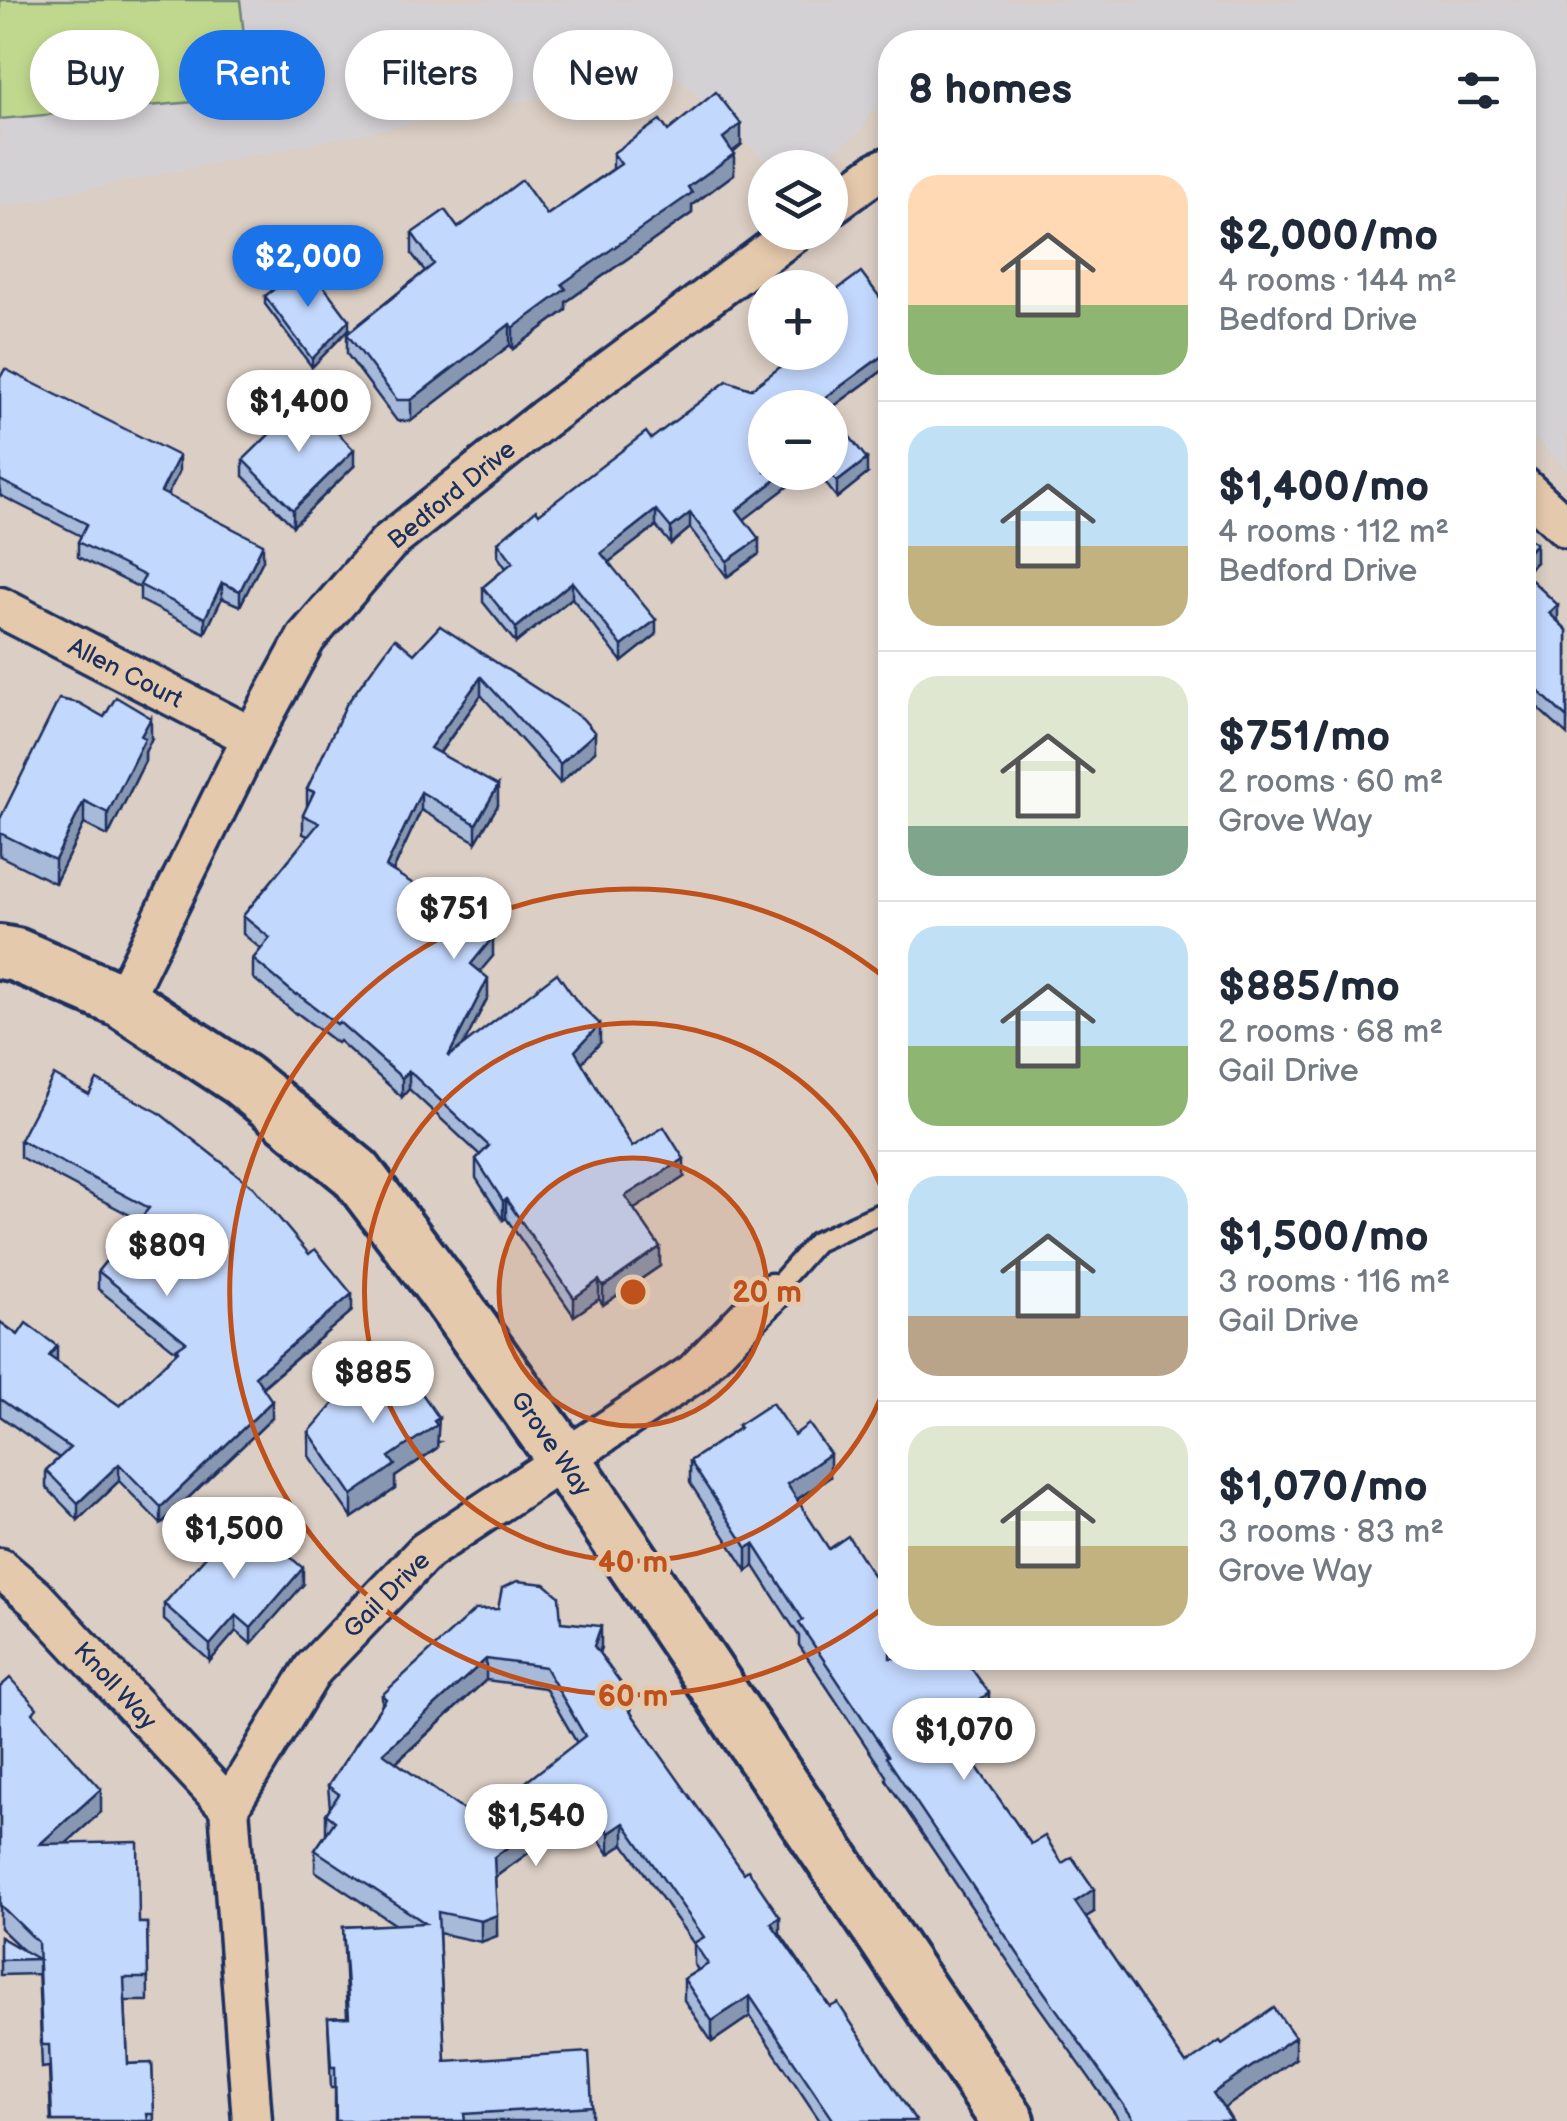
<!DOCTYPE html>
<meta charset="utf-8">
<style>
body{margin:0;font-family:"Balsamiq Sans",sans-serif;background:#f6f6f7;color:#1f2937;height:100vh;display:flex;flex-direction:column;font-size:38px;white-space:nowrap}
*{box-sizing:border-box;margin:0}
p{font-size:32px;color:#747a83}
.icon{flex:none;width:55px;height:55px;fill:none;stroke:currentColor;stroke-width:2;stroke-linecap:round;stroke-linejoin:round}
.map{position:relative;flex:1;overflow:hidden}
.panel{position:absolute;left:878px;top:30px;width:658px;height:1640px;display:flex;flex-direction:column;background:#fff;border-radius:40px;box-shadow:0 5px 15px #0003}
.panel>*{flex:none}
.guide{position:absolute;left:30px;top:30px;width:698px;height:90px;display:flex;gap:20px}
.fabs{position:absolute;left:748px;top:150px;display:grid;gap:20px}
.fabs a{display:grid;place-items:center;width:100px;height:100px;border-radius:50%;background:#fff;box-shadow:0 5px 15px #0003;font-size:50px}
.price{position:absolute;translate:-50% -85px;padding:0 22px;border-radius:35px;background:#fff;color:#222;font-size:32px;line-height:65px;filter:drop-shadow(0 2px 5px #0008)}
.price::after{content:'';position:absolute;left:50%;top:60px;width:30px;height:22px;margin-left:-15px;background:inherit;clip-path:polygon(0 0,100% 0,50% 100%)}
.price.active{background:#1a73e8;color:#fff}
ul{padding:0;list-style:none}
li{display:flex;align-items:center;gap:30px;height:250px;padding:0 30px}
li+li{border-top:2px solid #e0e1e3}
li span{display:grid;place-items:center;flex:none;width:280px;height:200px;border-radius:30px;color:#555}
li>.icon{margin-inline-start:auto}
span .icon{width:120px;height:120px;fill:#fffc;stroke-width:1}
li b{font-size:42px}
h2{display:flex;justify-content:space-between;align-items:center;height:120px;padding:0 30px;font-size:42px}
.tag{padding:0 35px;border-radius:45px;background:#fff;box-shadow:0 5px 15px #0003;font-size:35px;line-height:90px}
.tag.active{background:#1a73e8;color:#fff}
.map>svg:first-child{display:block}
.built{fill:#d4d1d5}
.green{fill:#c0d88e;stroke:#6e8476;stroke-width:2.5}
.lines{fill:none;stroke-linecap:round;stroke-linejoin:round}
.lane-casing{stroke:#1b2f5e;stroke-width:25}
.street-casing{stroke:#1b2f5e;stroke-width:45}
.secondary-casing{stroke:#1b2f5e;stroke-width:60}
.lane{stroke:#e5c9ac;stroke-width:18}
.street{stroke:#e5c9ac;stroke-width:38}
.secondary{stroke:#e5c9ac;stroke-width:52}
.wall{fill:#a8bada;stroke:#1b2f5e;stroke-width:2.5;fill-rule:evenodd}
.shaded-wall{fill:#8897b1;stroke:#1b2f5e;stroke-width:2.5}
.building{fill:#c3d8fd;stroke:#1b2f5e;stroke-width:2.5;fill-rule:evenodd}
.ring{fill:none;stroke:#bf511c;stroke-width:5}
.labels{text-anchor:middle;stroke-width:9;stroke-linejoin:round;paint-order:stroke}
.street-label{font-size:25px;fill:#1b2f5e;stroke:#e5c9ac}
.centre{fill:#bf511c;stroke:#e5c9ac;stroke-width:5}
.ring-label{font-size:30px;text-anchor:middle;font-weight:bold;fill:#bf511c;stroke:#e5c9ac;stroke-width:9;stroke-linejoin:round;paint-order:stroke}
</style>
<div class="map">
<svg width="1567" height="2121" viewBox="0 0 1567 2121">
<rect width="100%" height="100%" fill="#dbcec4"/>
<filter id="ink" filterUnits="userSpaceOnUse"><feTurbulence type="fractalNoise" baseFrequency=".01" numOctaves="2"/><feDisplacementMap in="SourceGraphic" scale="20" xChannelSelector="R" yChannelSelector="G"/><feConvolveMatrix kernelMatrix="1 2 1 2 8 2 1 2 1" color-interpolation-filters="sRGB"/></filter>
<g filter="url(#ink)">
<path class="built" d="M0,0H1567V469L1523,426L1522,42H890V109L871,111L861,131L814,167H772L670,71L0,207Z"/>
<path class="green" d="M0,0H240L251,97L0,119Z"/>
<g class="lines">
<g class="lane-casing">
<path id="lane" d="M771,1293L816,1242L890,1209"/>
</g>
<g class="street-casing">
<g id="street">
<path d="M830,206L878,171L890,166"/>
<path d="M1522,486L1567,528"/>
<path d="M0,607L252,737"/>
<path d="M122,1001L252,737L306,638L388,543L544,419L795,232"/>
<path d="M0,1568L35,1598L229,1807"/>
<path d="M252,2121L229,1807L313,1669L426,1551L694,1373L771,1293"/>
</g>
</g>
<g class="secondary-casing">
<path id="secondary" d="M0,952L16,955L122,1001L242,1080L356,1173L441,1286L564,1459L1008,2121"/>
</g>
<use href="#lane" class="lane"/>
<use href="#street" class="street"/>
<use href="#secondary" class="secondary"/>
</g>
<g class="wall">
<path d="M668,131L741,145L733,152L734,174L692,205V213L566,302V310L513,349L510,345L411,421H397L347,354V334L425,271L412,254V233L547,215L613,169V153Z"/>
<path d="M265,296L349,329L312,367L265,304Z"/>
<path d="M890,311V365L830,409V408L744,520L759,554L727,577L690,528L671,544L656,526L609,562L656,635L622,662L572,598L516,643L483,602V587L506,568L498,557V542L651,439L751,389Z"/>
<path d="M0,378L179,472L167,495L263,560L240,606L222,598L205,633L140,600V588L78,557V542L81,536L0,495Z"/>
<path d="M243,460L354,466L293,526L243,476Z"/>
<path d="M817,472H830L867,474L837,498Z"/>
<path d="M1522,531L1536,562L1525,573L1558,621L1567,630V735L1531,702L1524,710L1522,709Z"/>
<path d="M440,626L595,751L560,783L481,695L440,753L498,805L476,842L421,810L393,871L493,956L480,971L488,997L463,1045L600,1043L581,1063L632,1147L684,1177L634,1209L660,1266L603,1305L599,1299L574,1316L506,1218L503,1220L476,1178V1159L480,1155L409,1089L402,1097L339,1041L337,1043L297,1013L296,1014L253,978V959L261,949L243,934V916L308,836L303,834V815L307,807V789L414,654Z"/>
<path d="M151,740L145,752V761L108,836L84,824L55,883L0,856V819Z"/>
<path d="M20,1140L352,1311L263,1387L272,1418L161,1524L119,1481L78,1520L46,1487V1470L59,1458L0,1416V1322L120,1406L176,1353V1351L98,1289V1271L139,1220L20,1157Z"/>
<path d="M738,1425L794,1435L830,1477L797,1500L890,1658L947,1665L989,1715L970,1728V1744L975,1765L1031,1844L1094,1912L1085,1917L1186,2064L1222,2044L1295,2059L1224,2108L1232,2121H1120L1030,1994L886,1780V1776L799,1645V1636L754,1566L747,1571L690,1483V1461L738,1429Z"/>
<path d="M309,1432L439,1442L437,1443V1448L395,1477V1489L352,1518L309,1456Z"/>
<path d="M303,1585L251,1644L236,1631L210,1661L164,1620V1604Z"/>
<path d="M561,1622L601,1647L599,1653L631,1713L830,2007L893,2088L916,2121H820L750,2016L712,2042L684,2000V1979L698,1970L694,1964V1944L624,1844L609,1854L582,1814L495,1877L497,1936L481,1942L439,1933L445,2061L592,2106V2121H335V2088H331L328,2018L347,2017L343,1927L396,1925L315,1871V1850L326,1834V1814L330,1808L328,1786L382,1705V1695ZM486,1680L545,1688L577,1743L477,1820L396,1763Z"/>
<path d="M0,1687L37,1717L101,1812L66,1843L139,1923H147L148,2001H125L128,2064L152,2063L154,2121H51L49,2067L42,2068L38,1965V1974L0,1975V1937L24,1951L0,1928Z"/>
</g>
<g class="shaded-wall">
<path d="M741,124V145L723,159V138Z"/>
<path d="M734,154V174L692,205V213L566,302V310L513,349V328L562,284L688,187Z"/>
<path d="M349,320V329L312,367V359Z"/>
<path d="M510,324V345L411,421V400Z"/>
<path d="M890,350V365L830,409V408H822V400Z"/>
<path d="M354,450V466L293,526V510Z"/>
<path d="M179,456V472L161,508V492Z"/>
<path d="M867,459V474L837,498V482Z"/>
<path d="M786,472H807L737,525V510Z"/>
<path d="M656,510V526L601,568V553Z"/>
<path d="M690,513V528L671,544V528Z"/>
<path d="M759,539V554L727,577V561Z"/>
<path d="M263,544V560L240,606V591Z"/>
<path d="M1536,544V562L1522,576V558Z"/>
<path d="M572,582V598L516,643V628Z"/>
<path d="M222,583V598L205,633V618Z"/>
<path d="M1558,605V622L1549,613Z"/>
<path d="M656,620V635L622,662V646Z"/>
<path d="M481,677V695L430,766V748Z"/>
<path d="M1531,684V702L1524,710V692Z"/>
<path d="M151,718V740L145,752V761L108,836V813L141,736Z"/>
<path d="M595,733V751L560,783V764Z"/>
<path d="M498,786V805L476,842V824Z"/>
<path d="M421,792V810L386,886V867Z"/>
<path d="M84,801V824L55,883V860Z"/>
<path d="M493,937V956L471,982V964Z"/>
<path d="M488,978V997L448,1075V1057Z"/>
<path d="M600,1024V1043L575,1070V1051Z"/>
<path d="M409,1071V1089L402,1097V1078Z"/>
<path d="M684,1159V1177L625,1215V1196Z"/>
<path d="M506,1199V1218L503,1220V1201Z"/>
<path d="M660,1247V1266L603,1305V1287Z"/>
<path d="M599,1280V1299L574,1316V1298Z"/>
<path d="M352,1294V1311L255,1393V1376Z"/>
<path d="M57,1346V1363L49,1356Z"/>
<path d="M272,1401V1418L161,1524V1507Z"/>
<path d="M439,1418L437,1448L395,1477V1489L352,1518V1495L389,1457Z"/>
<path d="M830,1454V1477L787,1506V1484Z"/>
<path d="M119,1464V1481L78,1520V1503Z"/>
<path d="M754,1544V1566L747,1571V1548Z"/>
<path d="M303,1568V1585L251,1644V1628Z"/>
<path d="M236,1615V1631L210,1661V1645Z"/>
<path d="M601,1626V1647L594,1667V1646Z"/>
<path d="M486,1659V1680L383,1774V1753Z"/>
<path d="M989,1693V1715L970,1728V1745L960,1752L962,1712Z"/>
<path d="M631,1697V1718L624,1703Z"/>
<path d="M101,1789V1812L40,1867V1844Z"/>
<path d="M582,1793V1814L494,1878V1857Z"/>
<path d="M624,1823V1844L609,1854V1833Z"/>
<path d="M1094,1889V1912L1075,1924V1902Z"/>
<path d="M497,1915V1936L481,1942V1921Z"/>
<path d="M780,1917V1938L771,1923Z"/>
<path d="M750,1996V2016L712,2042V2021Z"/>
<path d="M1295,2037V2059L1213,2116V2093Z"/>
</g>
<g class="building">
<path d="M716,92L741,124L723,138L734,154L688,187L692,193L562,284L566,289L513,328L510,324L411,400H397L347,334L434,264L412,233L445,210L458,228L522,180L547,215L621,164L613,153L660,120L668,131Z"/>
<path d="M307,264L349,320L312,359L265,296Z"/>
<path d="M861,272L890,311V350L822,400L828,408H765V472H786L737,510L759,539L727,561L690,513L671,528L656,510L601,553L656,620L622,646L572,582L516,628L483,587L513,562L498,542L536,510L539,514L646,432L651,439L727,381L751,389L800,352H830V295Z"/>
<path d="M5,369L179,456L161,492L263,544L240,591L222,583L205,618L140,585L145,576L78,542L87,524L0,480V378Z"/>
<path d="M305,399L354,450L293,510L243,460Z"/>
<path d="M830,411L867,459L837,482L829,472H830Z"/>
<path d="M1522,531L1536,544L1522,558Z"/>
<path d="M1522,571L1558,605L1549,613L1567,630V718L1531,684L1524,692L1522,691Z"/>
<path d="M440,626L582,718L595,733L560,764L481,677L430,748L498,786L476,824L421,792L386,867L446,904L449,901L493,937L471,964L488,978L448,1057L557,973L578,1003L600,1024L575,1051L632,1147L664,1127L684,1159L625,1196L660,1247L603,1287L599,1280L574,1298L506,1199L503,1201L476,1159L489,1146L409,1071L402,1078L339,1022L337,1024L297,994L296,995L253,959L270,938L243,916L319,823L303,815L314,792L307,789L346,705L395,638L414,654Z"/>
<path d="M116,697L151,718L141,736L145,738L108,813L84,801L55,860L0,833V819L59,699L79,703L104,717Z"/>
<path d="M54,1075L89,1095L97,1080L158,1112L253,1187L309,1254L315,1249L352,1294L255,1376L272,1401L161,1507L119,1464L78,1503L46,1470L70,1448L0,1399V1322L18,1335L26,1323L57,1346L49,1356L120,1406L178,1351L176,1349L186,1342L98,1271L149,1208L20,1140Z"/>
<path d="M394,1362L401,1372L405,1369L439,1418L434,1421L437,1425L389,1457L395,1465L352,1495L309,1432L335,1402Z"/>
<path d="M772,1403L794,1435L809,1424L830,1454L787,1484L829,1549L848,1536L890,1601V1658H942L947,1665L957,1658H964L989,1693L962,1712L970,1723L960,1730L975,1752L969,1756L1031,1844L1045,1836L1062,1863L1072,1857L1094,1889L1075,1902L1186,2064L1220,2041L1222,2044L1274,2008L1295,2037L1213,2093L1232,2121H1135L1030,1972L886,1757L888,1756L799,1623L803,1620L754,1544L747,1548L690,1461L740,1428L738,1425Z"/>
<path d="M242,1515L303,1568L251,1628L236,1615L210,1645L164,1604Z"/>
<path d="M517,1581L545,1584L559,1596L561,1622L601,1626L594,1646L631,1697L624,1703L744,1873L748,1870L780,1917L771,1923L830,2007L838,2003L916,2121H834L750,1996L712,2021L684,1979L708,1964L694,1943L704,1937L624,1823L609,1833L582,1793L494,1857L497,1915L481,1921L438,1912L445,2061L589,2052L592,2106L464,2114L465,2121H336L335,2067H331L328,2018L349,2017L343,1927L425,1923L315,1850L335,1821L326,1814L339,1794L328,1786L386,1699L382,1695L475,1610L498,1609L502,1588ZM486,1659L545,1667L585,1736L477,1820L383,1753Z"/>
<path d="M10,1678L37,1708L33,1713L101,1789L40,1844L138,1842L139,1923H147L148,1978H124L128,2064L152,2063L154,2114H147L148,2121H52L49,2045H42L38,1942L0,1905V1687Z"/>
<path d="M0,1937L38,1959L0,1960Z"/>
</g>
</g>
<circle cx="633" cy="1292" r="134" fill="#bf511c" fill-opacity=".12"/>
<g class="ring">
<circle cx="633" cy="1292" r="134"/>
<path d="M890 1373A269 269 0 1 1 890 1211"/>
<path d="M889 1603A403 403 0 1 1 889 981"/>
</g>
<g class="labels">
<g class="street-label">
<text transform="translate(451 494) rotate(-39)" y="9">Bedford Drive</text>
<text transform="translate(126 672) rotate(27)" y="9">Allen Court</text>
<text transform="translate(552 1443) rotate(55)" y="9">Grove Way</text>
<text transform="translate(386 1594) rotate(-45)" y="9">Gail Drive</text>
<text transform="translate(116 1685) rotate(47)" y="9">Knoll Way</text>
</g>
</g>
<circle cx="633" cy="1292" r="15" class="centre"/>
<g class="ring-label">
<text x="767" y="1302">20 m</text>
<text x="633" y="1572">40 m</text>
<text x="633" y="1706">60 m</text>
</g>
</svg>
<div class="fabs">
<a><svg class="icon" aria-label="layers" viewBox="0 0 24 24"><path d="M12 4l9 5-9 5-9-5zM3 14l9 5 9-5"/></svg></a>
<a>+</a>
<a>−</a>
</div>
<b class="price active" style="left:308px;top:310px">$2,000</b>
<b class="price" style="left:299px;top:455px">$1,400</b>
<b class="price" style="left:454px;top:962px">$751</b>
<b class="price" style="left:167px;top:1299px">$809</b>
<b class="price" style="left:373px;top:1426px">$885</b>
<b class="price" style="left:234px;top:1582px">$1,500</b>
<b class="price" style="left:964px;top:1783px">$1,070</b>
<b class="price" style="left:536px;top:1869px">$1,540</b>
<div class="guide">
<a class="tag">Buy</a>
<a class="tag active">Rent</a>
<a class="tag">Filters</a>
<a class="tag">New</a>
</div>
<section class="panel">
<h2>8 homes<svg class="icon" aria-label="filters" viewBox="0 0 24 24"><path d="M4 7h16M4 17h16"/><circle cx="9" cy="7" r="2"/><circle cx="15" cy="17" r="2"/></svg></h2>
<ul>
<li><span style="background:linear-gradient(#ffd9b3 65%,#8fb573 0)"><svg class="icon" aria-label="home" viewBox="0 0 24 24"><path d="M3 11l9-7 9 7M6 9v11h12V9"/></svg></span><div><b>$2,000/mo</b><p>4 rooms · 144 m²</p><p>Bedford Drive</p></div></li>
<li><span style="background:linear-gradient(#bfe0f5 60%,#c2b280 0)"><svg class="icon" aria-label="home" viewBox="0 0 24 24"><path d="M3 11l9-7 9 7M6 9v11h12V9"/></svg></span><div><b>$1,400/mo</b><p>4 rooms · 112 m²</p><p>Bedford Drive</p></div></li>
<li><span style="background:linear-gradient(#dfe7d0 75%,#7fa58c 0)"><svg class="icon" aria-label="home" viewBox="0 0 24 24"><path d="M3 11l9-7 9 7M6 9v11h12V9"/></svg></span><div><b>$751/mo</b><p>2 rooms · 60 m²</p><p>Grove Way</p></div></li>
<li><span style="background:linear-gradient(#bfe0f5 60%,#8fb573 0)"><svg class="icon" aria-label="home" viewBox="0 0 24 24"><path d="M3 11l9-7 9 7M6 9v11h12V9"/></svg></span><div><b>$885/mo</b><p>2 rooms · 68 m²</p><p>Gail Drive</p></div></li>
<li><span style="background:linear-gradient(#bfe0f5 70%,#b9a48a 0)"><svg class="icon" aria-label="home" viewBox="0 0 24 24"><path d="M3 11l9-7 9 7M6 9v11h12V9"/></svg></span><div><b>$1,500/mo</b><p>3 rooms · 116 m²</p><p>Gail Drive</p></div></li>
<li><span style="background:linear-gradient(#dfe7d0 60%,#c2b280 0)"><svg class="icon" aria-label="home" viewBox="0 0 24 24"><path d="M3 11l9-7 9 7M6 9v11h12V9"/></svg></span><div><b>$1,070/mo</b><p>3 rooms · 83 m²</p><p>Grove Way</p></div></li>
</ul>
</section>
</div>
